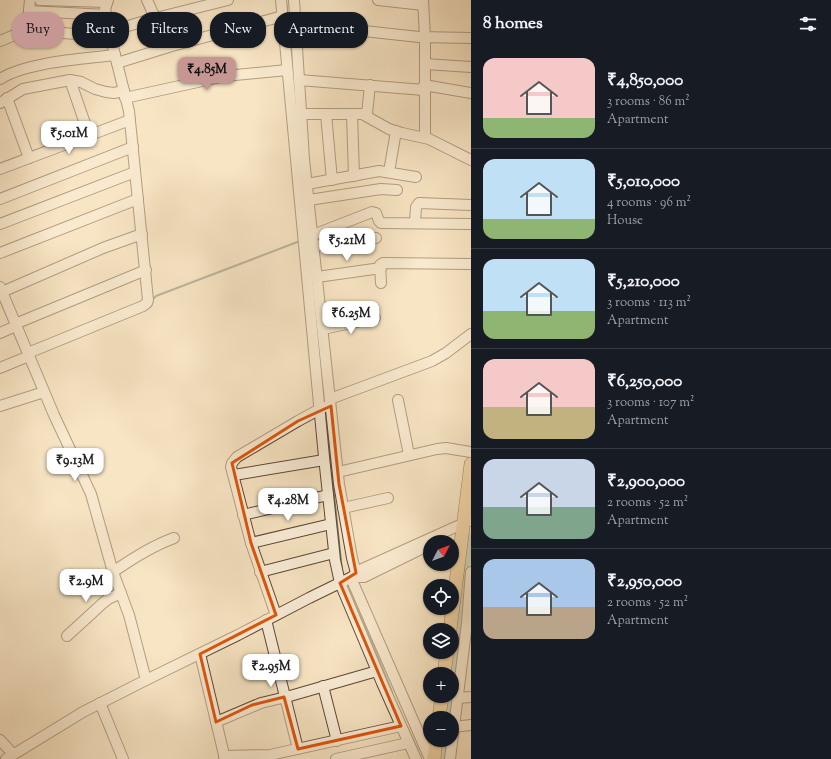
<!DOCTYPE html>
<meta charset="utf-8">
<style>
body{margin:0;font-family:"Sorts Mill Goudy",serif;background:#242831;color:#f1f3f6;height:100vh;display:flex;flex-direction:column;font-size:15px;white-space:nowrap}
*{box-sizing:border-box;margin:0}
p{font-size:13px;color:#9ea1a6}
.icon{flex:none;width:22px;height:22px;fill:none;stroke:currentColor;stroke-width:2;stroke-linecap:round;stroke-linejoin:round}
.map{position:relative;flex:1;overflow:hidden}
.details{display:flex;flex-direction:column;background:#171b24;width:360px}
.details>*{flex:none}
.hud{position:absolute;left:12px;top:12px;width:380px;height:36px;display:flex;gap:8px}
.needle{width:26px;rotate:48deg}
.tools{position:absolute;left:423px;top:535px;display:grid;gap:8px}
.tools a{display:grid;place-items:center;width:36px;height:36px;border-radius:50%;background:#171b24;box-shadow:0 1px 3px #0004;font-size:20px}
.price{position:absolute;translate:-50% -34px;padding:0 9px;border-radius:8px;background:#fff;color:#222;font-size:13px;line-height:26px;filter:drop-shadow(0 1px 2px #0008)}
.price::after{content:'';position:absolute;left:50%;top:24px;width:12px;height:9px;margin-left:-6px;background:inherit;clip-path:polygon(0 0,100% 0,50% 100%)}
.price.selected{background:#c59692;color:#111}
ul{padding:0;list-style:none}
li{display:flex;align-items:center;gap:12px;height:100px;padding:0 12px}
li+li{border-top:1px solid #363941}
li span{display:grid;place-items:center;flex:none;width:112px;height:80px;border-radius:12px;color:#555}
li>.icon{margin-inline-start:auto}
span .icon{width:48px;height:48px;fill:#fffc;stroke-width:1}
li b{font-size:17px}
h2{display:flex;justify-content:space-between;align-items:center;height:48px;padding:0 12px;font-size:17px}
.tag{padding:0 14px;border-radius:16px;background:#171b24;box-shadow:0 1px 3px #0004;font-size:14px;line-height:36px}
.tag.selected{background:#c59692;color:#111}
main{display:flex;flex:1;min-height:0}
.map>svg:first-child{display:block}
.lines{fill:none;stroke-linecap:round;stroke-linejoin:round}
.stream{stroke:#717a68;stroke-width:2}
.canal{stroke:#9fc0ae;stroke-width:7}
.minor-casing{stroke:#604631;stroke-width:12}
.major-casing{stroke:#2d1100;stroke-width:14}
.minor{stroke:#faeed9;stroke-width:10}
.major{stroke:#ecc282;stroke-width:13}
.marked{fill:none;stroke:#df550b;stroke-width:3;stroke-linejoin:round}
</style>
<main>
<div class="map">
<svg width="471" height="759" viewBox="0 0 471 759">
<rect width="100%" height="100%" fill="#f8e5c4"/>
<filter id="stains"><feTurbulence type="fractalNoise" baseFrequency=".005" numOctaves="4"/><feColorMatrix values="0 0 0 0 .2 0 0 0 0 .09 0 0 0 0 .02 0 0 0 .5 -.17"/></filter>
<radialGradient id="worn" r=".72"><stop offset=".6" stop-color="#630" stop-opacity="0"/><stop offset="1" stop-color="#630" stop-opacity=".3"/></radialGradient>
<g class="lines">
<g class="stream">
<path d="M286,0L289,31"/>
<path d="M152,300L156,296L300,241"/>
<path d="M322,383L324,405"/>
<path d="M325,411L342,571"/>
<path d="M348,584L392,692"/>
<path d="M407,727L418,751"/>
</g>
<g class="canal">
<path d="M452,689L470,537"/>
<path d="M449,718L451,696"/>
<path d="M444,759L446,740"/>
</g>
<g class="minor-casing">
<g id="minor">
<path d="M40,0L107,2"/>
<path d="M147,0L155,18"/>
<path d="M281,0L324,457L335,560L340,583L382,683L416,759"/>
<path d="M294,0L304,159L339,484L352,558L356,573"/>
<path d="M378,0L423,5"/>
<path d="M423,0L425,37V137"/>
<path d="M29,11L107,15"/>
<path d="M296,26L345,29L419,37L471,38"/>
<path d="M109,29H118L148,20L228,0"/>
<path d="M27,30L30,0"/>
<path d="M0,41L27,30L75,34L107,33L109,29L105,9L108,0"/>
<path d="M117,63L172,46L283,16"/>
<path d="M425,64L471,67"/>
<path d="M0,79C26,62 83,59 115,55"/>
<path d="M70,80L89,135"/>
<path d="M299,80L424,90"/>
<path d="M424,85L471,93"/>
<path d="M7,98L29,158"/>
<path d="M125,98L225,76L287,70"/>
<path d="M0,103L23,89L70,80L81,82L95,89L106,92L114,93L124,91"/>
<path d="M301,114H367L370,85"/>
<path d="M326,114L332,180"/>
<path d="M352,114L354,176"/>
<path d="M364,115L389,129L402,133L429,139L471,160"/>
<path d="M0,169L130,120"/>
<path d="M389,172L396,131"/>
<path d="M307,184L379,171L416,177"/>
<path d="M0,199L133,147"/>
<path d="M309,200L381,189L397,190"/>
<path d="M415,223L416,207L419,203L471,205"/>
<path d="M0,224L135,172"/>
<path d="M313,235L372,212L376,213L379,221L381,223L471,224"/>
<path d="M314,246L376,238"/>
<path d="M0,253L138,199"/>
<path d="M317,277L381,268"/>
<path d="M381,283L380,265L383,263L471,264"/>
<path d="M0,287L54,415L91,494L113,572L129,615L146,680"/>
<path d="M2,292L103,248L142,234"/>
<path d="M15,324L146,270"/>
<path d="M323,329L375,318"/>
<path d="M0,333L16,326"/>
<path d="M28,353L143,306L147,303L148,300L129,111L109,31"/>
<path d="M0,368L29,356"/>
<path d="M330,399L432,361L446,353L471,334"/>
<path d="M398,400L409,455"/>
<path d="M0,406L44,392"/>
<path d="M338,472L437,449L446,448L471,452"/>
<path d="M234,475L324,460"/>
<path d="M343,508L388,498"/>
<path d="M243,515L328,495"/>
<path d="M251,543L331,524"/>
<path d="M113,572C133,558 152,546 174,538"/>
<path d="M260,572L334,553"/>
<path d="M352,577H364L425,547"/>
<path d="M351,578L430,759"/>
<path d="M276,615L251,543L231,467L232,463L237,457L298,421L320,409L324,407"/>
<path d="M266,620L298,749"/>
<path d="M67,636L103,603L108,599L121,593"/>
<path d="M200,654L225,759"/>
<path d="M323,686L337,741"/>
<path d="M458,698L471,697"/>
<path d="M100,703L123,759"/>
<path d="M216,722L261,703L290,696L377,671"/>
<path d="M454,727L471,725"/>
<path d="M0,740L13,754"/>
<path d="M224,756L270,755L401,726"/>
<path d="M6,759L83,712L146,680L238,635L309,598L352,577L360,570L471,520"/>
<path d="M336,759L408,743"/>
<path d="M450,759L467,623L471,572"/>
</g>
</g>
<g class="major-casing">
<g id="major">
<path d="M450,630L471,464"/>
<path d="M444,674L447,652"/>
<path d="M439,718L442,696"/>
<path d="M434,759L436,740"/>
</g>
</g>
<use href="#minor" class="minor"/>
<use href="#major" class="major"/>
</g>
<path d="M0 0H471V759H0ZM331,406L339,484L356,573L340,583L401,726L298,749L284,697L252,705L216,722L200,654L276,615L251,543L232,463L298,421Z" fill="#f8e5c4" fill-opacity=".55" fill-rule="evenodd"/>
<path class="marked" d="M331,406L339,484L356,573L340,583L401,726L298,749L284,697L252,705L216,722L200,654L276,615L251,543L232,463L298,421Z"/>
<rect width="100%" height="100%" filter="url(#stains)"/>
<rect width="100%" height="100%" fill="url(#worn)"/>
</svg>
<div class="tools">
<a><svg class="needle" viewBox="-14 -14 28 28"><path d="M0-13l5 13h-10z" fill="#e53935"/><path d="M0 13l5-13h-10z" fill="#9ea1a6"/></svg></a>
<a><svg class="icon" aria-label="locate" viewBox="0 0 24 24"><circle cx="12" cy="12" r="6"/><path d="M12 2v4M12 18v4M2 12h4M18 12h4"/></svg></a>
<a><svg class="icon" aria-label="layers" viewBox="0 0 24 24"><path d="M12 4l9 5-9 5-9-5zM3 14l9 5 9-5"/></svg></a>
<a>+</a>
<a>−</a>
</div>
<b class="price selected" style="left:207px;top:91px">₹4.85M</b>
<b class="price" style="left:69px;top:155px">₹5.01M</b>
<b class="price" style="left:347px;top:262px">₹5.21M</b>
<b class="price" style="left:351px;top:335px">₹6.25M</b>
<b class="price" style="left:75px;top:482px">₹9.13M</b>
<b class="price" style="left:288px;top:522px">₹4.28M</b>
<b class="price" style="left:86px;top:603px">₹2.9M</b>
<b class="price" style="left:271px;top:688px">₹2.95M</b>
<div class="hud">
<a class="tag selected">Buy</a>
<a class="tag">Rent</a>
<a class="tag">Filters</a>
<a class="tag">New</a>
<a class="tag">Apartment</a>
</div>
</div>
<section class="details">
<h2>8 homes<svg class="icon" aria-label="filters" viewBox="0 0 24 24"><path d="M4 7h16M4 17h16"/><circle cx="9" cy="7" r="2"/><circle cx="15" cy="17" r="2"/></svg></h2>
<ul>
<li><span style="background:linear-gradient(#f6c9c9 75%,#8fb573 0)"><svg class="icon" aria-label="home" viewBox="0 0 24 24"><path d="M3 11l9-7 9 7M6 9v11h12V9"/></svg></span><div><b>₹4,850,000</b><p>3 rooms · 86 m²</p><p>Apartment</p></div></li>
<li><span style="background:linear-gradient(#bfe0f5 75%,#8fb573 0)"><svg class="icon" aria-label="home" viewBox="0 0 24 24"><path d="M3 11l9-7 9 7M6 9v11h12V9"/></svg></span><div><b>₹5,010,000</b><p>4 rooms · 96 m²</p><p>House</p></div></li>
<li><span style="background:linear-gradient(#bfe0f5 65%,#8fb573 0)"><svg class="icon" aria-label="home" viewBox="0 0 24 24"><path d="M3 11l9-7 9 7M6 9v11h12V9"/></svg></span><div><b>₹5,210,000</b><p>3 rooms · 113 m²</p><p>Apartment</p></div></li>
<li><span style="background:linear-gradient(#f6c9c9 60%,#c2b280 0)"><svg class="icon" aria-label="home" viewBox="0 0 24 24"><path d="M3 11l9-7 9 7M6 9v11h12V9"/></svg></span><div><b>₹6,250,000</b><p>3 rooms · 107 m²</p><p>Apartment</p></div></li>
<li><span style="background:linear-gradient(#c9d6e8 60%,#7fa58c 0)"><svg class="icon" aria-label="home" viewBox="0 0 24 24"><path d="M3 11l9-7 9 7M6 9v11h12V9"/></svg></span><div><b>₹2,900,000</b><p>2 rooms · 52 m²</p><p>Apartment</p></div></li>
<li><span style="background:linear-gradient(#a9c7e8 60%,#b9a48a 0)"><svg class="icon" aria-label="home" viewBox="0 0 24 24"><path d="M3 11l9-7 9 7M6 9v11h12V9"/></svg></span><div><b>₹2,950,000</b><p>2 rooms · 52 m²</p><p>Apartment</p></div></li>
</ul>
</section>
</main>
